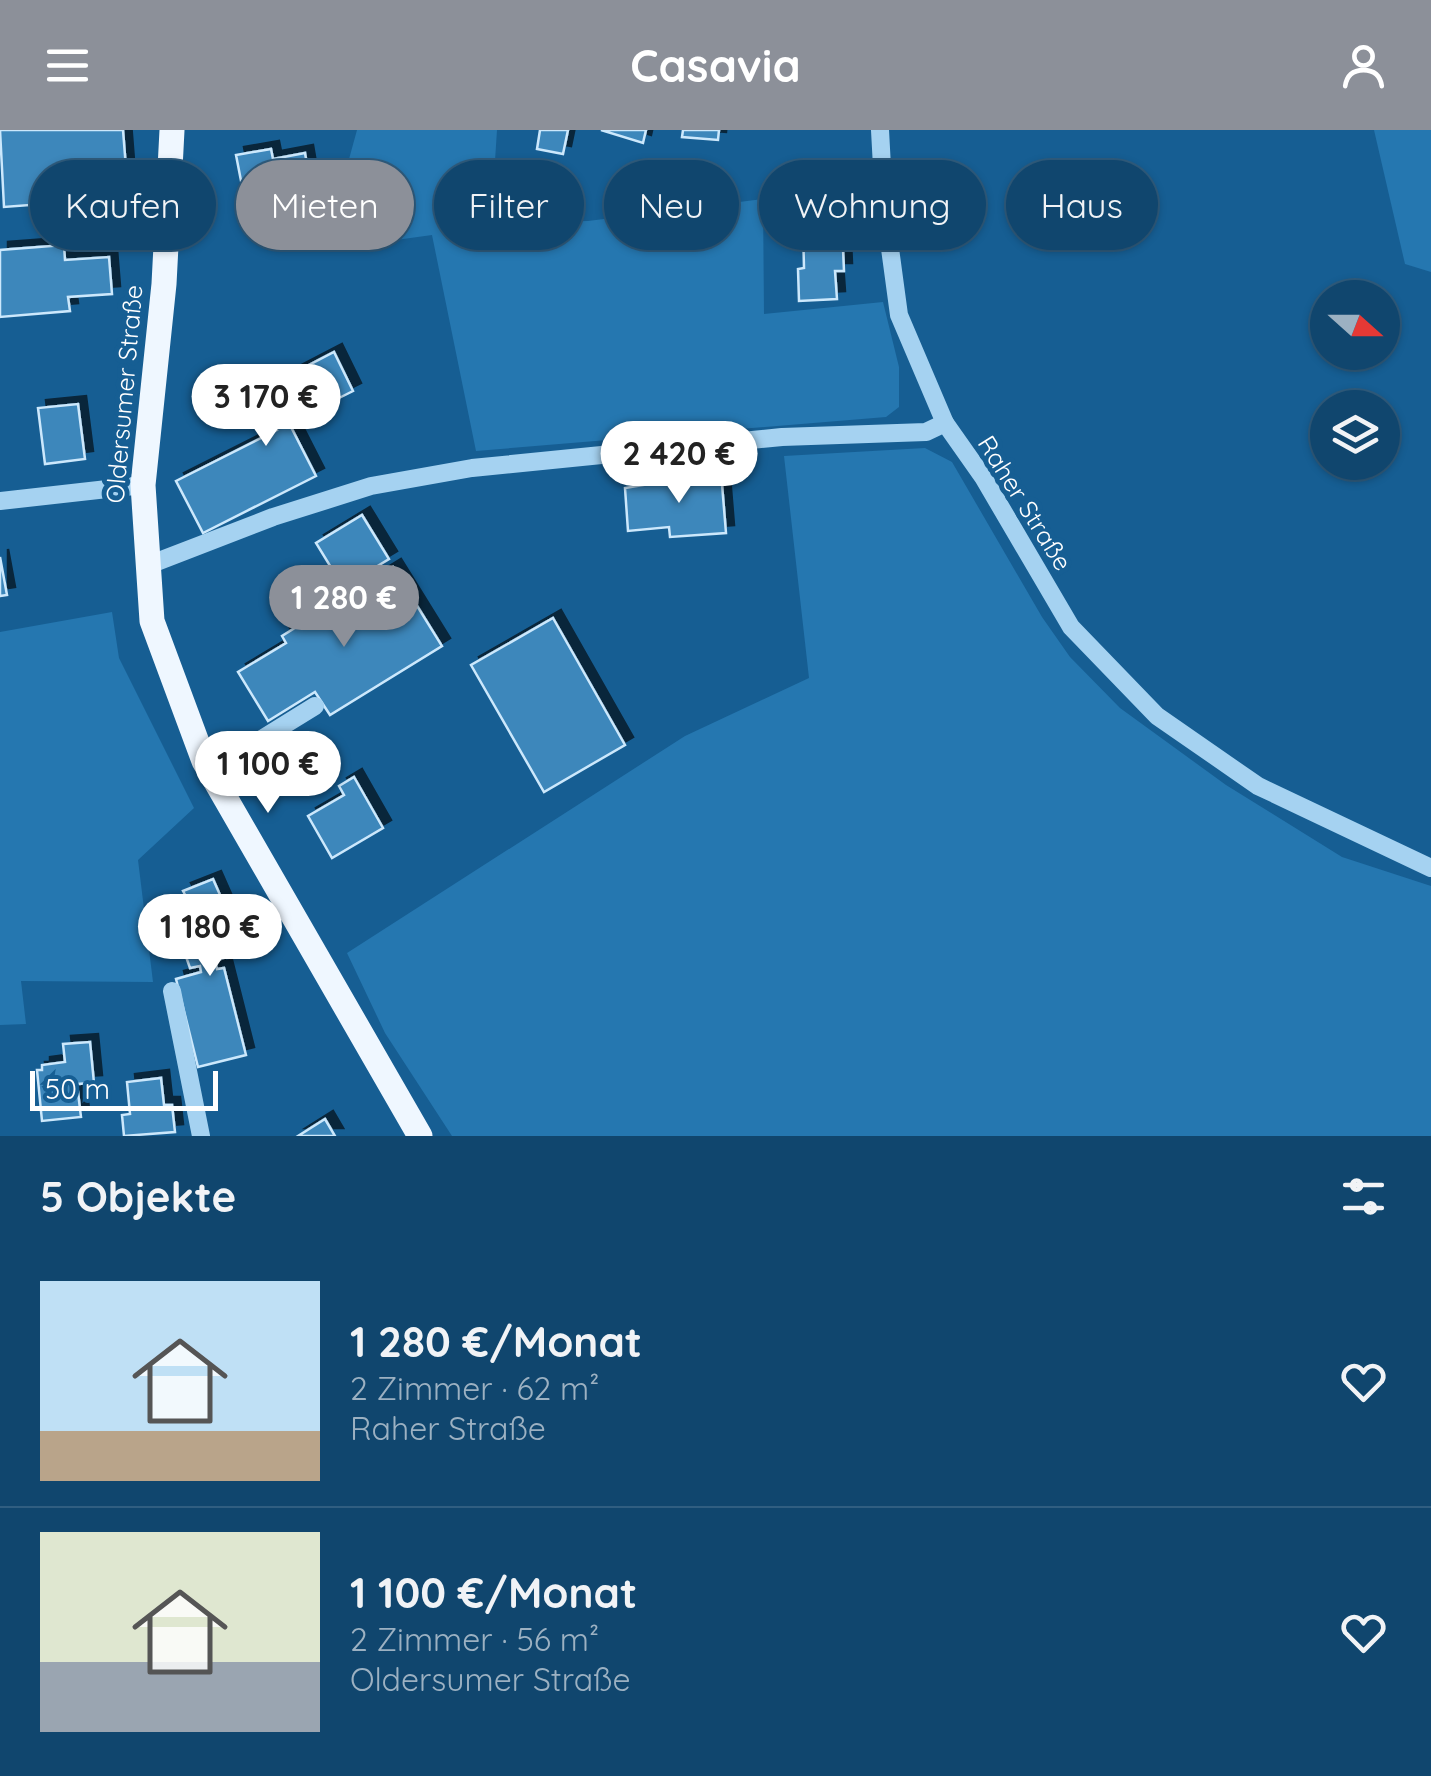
<!DOCTYPE html>
<html lang="de">
<meta charset="utf-8">
<style>
body{margin:0;font-family:Quicksand,sans-serif;background:#1e5076;color:#f1f3f6;height:100vh;display:flex;flex-direction:column;font-size:38px;white-space:nowrap}
*{box-sizing:border-box;margin:0}
p{font-size:32px;color:#9cb1c2}
.icon{flex:none;width:55px;height:55px;fill:none;stroke:currentColor;stroke-width:2;stroke-linecap:round;stroke-linejoin:round}
.map{position:relative;height:1006px;overflow:hidden}
.drawer{display:flex;flex-direction:column;background:#10466e;flex:1}
.drawer>*{flex:none}
.hud{position:absolute;left:30px;top:30px;width:1372px;height:90px;display:flex;gap:20px}
.needle{width:65px;rotate:111deg}
.tools{position:absolute;left:1310px;top:150px;display:grid;gap:20px}
.tools a{display:grid;place-items:center;width:90px;height:90px;border-radius:50%;background:#10466e;box-shadow:0 2px 8px #0004,0 0 0 2px #305e81;font-size:50px}
.scale{position:absolute;left:30px;bottom:25px;width:188px;box-sizing:border-box;padding-left:10px;border:5px solid #fff;border-top:0;font-size:28px;line-height:35px;white-space:nowrap;color:#fff;-webkit-text-stroke:8px #165e93;paint-order:stroke}
.price{position:absolute;translate:-50% -85px;padding:0 22px;border-radius:35px;background:#fff;color:#222;font-size:32px;line-height:65px;filter:drop-shadow(0 2px 5px #0008)}
.price::after{content:'';position:absolute;left:50%;top:60px;width:30px;height:22px;margin-left:-15px;background:inherit;clip-path:polygon(0 0,100% 0,50% 100%)}
.price.on{background:#8c9099;color:#fff}
ul{padding:0;list-style:none}
li{display:flex;align-items:center;gap:30px;height:250px;padding:0 40px}
li+li{border-top:2px solid #305e81}
li span{display:grid;place-items:center;flex:none;width:280px;height:200px;border-radius:0px;color:#555}
li>.icon{margin-inline-start:auto}
span .icon{width:120px;height:120px;fill:#fffc;stroke-width:1}
li b{font-size:42px}
h2{display:flex;justify-content:space-between;align-items:center;height:120px;padding:0 40px;font-size:42px}
.tag{padding:0 35px;border-radius:45px;background:#10466e;box-shadow:0 2px 8px #0004,0 0 0 2px #305e81;font-size:35px;line-height:90px}
.tag.on{background:#8c9099;color:#fff}
header{display:flex;justify-content:space-between;align-items:center;height:130px;padding:0 40px;background:#8c9099;color:#fff;font-size:45px;font-weight:700}
.map>svg:first-child{display:block}
.green{fill:#2577b0}
.building{fill:#3e87bb;stroke:#cce8fc;stroke-width:2.5;filter:url(#shadow)}
.lines{fill:none;stroke-linecap:round;stroke-linejoin:round}
.minor{stroke:#a5d2f1;stroke-width:18}
.major{stroke:#eff7ff;stroke-width:25}
.labels{text-anchor:middle;stroke-width:10;stroke-linejoin:round;paint-order:stroke}
.street-label{font-size:25px;fill:#fff;stroke:#165e93}
</style>
<header><svg class="icon" aria-label="menu" viewBox="0 0 24 24"><path d="M4 6h16M4 12h16M4 18h16"/></svg>Casavia<svg class="icon" aria-label="person" viewBox="0 0 24 24"><circle cx="12" cy="8" r="4"/><path d="M4 21q1-7 8-7t8 7"/></svg></header>
<div class="map">
<svg width="1431" height="1006" viewBox="0 0 1431 1006">
<defs>
<filter id="shadow"><feDropShadow dx="8" dy="-8" stdDeviation="0" flood-color="#0009"/></filter>
</defs>
<rect width="100%" height="100%" fill="#165e93"/>
<g class="green">
<path d="M357,0H497L491,93L588,91L763,69L764,184L883,172L899,237V277L886,287L476,321L432,105L324,120Z"/>
<path d="M1374,0H1431V142L1405,134Z"/>
<path d="M925,318L952,332L1042,487L1070,527L1120,578L1226,655L1342,727L1431,756V1006H452L385,903L347,823L685,606L809,548L784,326Z"/>
<path d="M112,482L119,528L194,678L138,730L153,852L21,851L26,894L0,895V502Z"/>
</g>
<g class="building">
<path d="M0,0H123L126,38L94,41L96,70L4,77Z"/>
<path d="M540,0H568L563,24L537,19Z"/>
<path d="M601,0H646L643,13Z"/>
<path d="M683,0H719L718,10L682,7Z"/>
<path d="M271,19L273,29L305,23L311,58L279,65L277,55L243,61L236,25Z"/>
<path d="M842,96L844,141H835L837,169L799,171L798,139L804,138L803,98Z"/>
<path d="M64,115L65,130L109,127L112,164L68,167L70,181L0,187V120Z"/>
<path d="M334,222L353,261L289,293L316,346L203,403L176,351L277,300L257,262Z"/>
<path d="M78,274L85,329L45,334L38,278Z"/>
<path d="M721,342L726,403L670,407L669,397L628,401L625,358Z"/>
<path d="M362,385L389,429L343,457L316,413Z"/>
<path d="M0,427L7,465L0,466Z"/>
<path d="M393,437L442,516L330,585L315,562L268,591L238,542L286,513L282,506Z"/>
<path d="M553,488L625,615L544,662L471,535Z"/>
<path d="M354,647L383,698L332,728L308,686L344,665L339,656Z"/>
<path d="M213,749L224,774L218,777L221,784L227,782L243,821L215,831L217,839L224,838L246,925L198,937L176,849L201,842L200,836L190,838L177,801L200,792L183,761Z"/>
<path d="M90,912L94,953L77,954L81,987L42,991L37,940H42V935L65,932L63,914Z"/>
<path d="M161,948L164,975H172L175,1002L124,1006L122,985L130,984L127,952Z"/>
<path d="M325,989L335,1006H298Z"/>
</g>
<g class="lines">
<g class="minor">
<path d="M880,0L884,74L899,185L945,293"/>
<path d="M0,371L143,355"/>
<path d="M146,436L273,387L371,356L472,338L782,307L926,302L945,293L983,347L1071,497L1157,586L1258,656L1431,738"/>
<path d="M210,641L315,576"/>
<path d="M172,861L201,1006"/>
</g>
<path class="major" d="M172,0L164,154L143,355L152,491L204,631L420,1006"/>
</g>
<g class="labels">
<g class="street-label">
<text transform="translate(124 264) rotate(-85)" y="9">Oldersumer Straße</text>
<text transform="translate(1025 373) rotate(58)" y="9">Raher Straße</text>
</g>
</g>
</svg>
<div class="tools">
<a><svg class="needle" viewBox="-14 -14 28 28"><path d="M0-13l5 13h-10z" fill="#e53935"/><path d="M0 13l5-13h-10z" fill="#9cb1c2"/></svg></a>
<a><svg class="icon" aria-label="layers" viewBox="0 0 24 24"><path d="M12 4l9 5-9 5-9-5zM3 14l9 5 9-5"/></svg></a>
</div>
<div class="scale">50 m</div>
<b class="price" style="left:266px;top:319px">3 170 €</b>
<b class="price" style="left:679px;top:376px">2 420 €</b>
<b class="price on" style="left:344px;top:520px">1 280 €</b>
<b class="price" style="left:268px;top:686px">1 100 €</b>
<b class="price" style="left:210px;top:849px">1 180 €</b>
<div class="hud">
<a class="tag">Kaufen</a>
<a class="tag on">Mieten</a>
<a class="tag">Filter</a>
<a class="tag">Neu</a>
<a class="tag">Wohnung</a>
<a class="tag">Haus</a>
</div>
</div>
<section class="drawer">
<h2>5 Objekte<svg class="icon" aria-label="filters" viewBox="0 0 24 24"><path d="M4 7h16M4 17h16"/><circle cx="9" cy="7" r="2"/><circle cx="15" cy="17" r="2"/></svg></h2>
<ul>
<li><span style="background:linear-gradient(#bfe0f5 75%,#b9a48a 0)"><svg class="icon" aria-label="home" viewBox="0 0 24 24"><path d="M3 11l9-7 9 7M6 9v11h12V9"/></svg></span><div><b>1 280 €/Monat</b><p>2 Zimmer · 62 m²</p><p>Raher Straße</p></div><svg class="icon" aria-label="heart" viewBox="0 0 24 24"><path d="M12 20l-8-8c-3-5 5-10 8-4 3-6 11-1 8 4z"/></svg></li>
<li><span style="background:linear-gradient(#dfe7d0 65%,#9aa5b1 0)"><svg class="icon" aria-label="home" viewBox="0 0 24 24"><path d="M3 11l9-7 9 7M6 9v11h12V9"/></svg></span><div><b>1 100 €/Monat</b><p>2 Zimmer · 56 m²</p><p>Oldersumer Straße</p></div><svg class="icon" aria-label="heart" viewBox="0 0 24 24"><path d="M12 20l-8-8c-3-5 5-10 8-4 3-6 11-1 8 4z"/></svg></li>
</ul>
</section>
